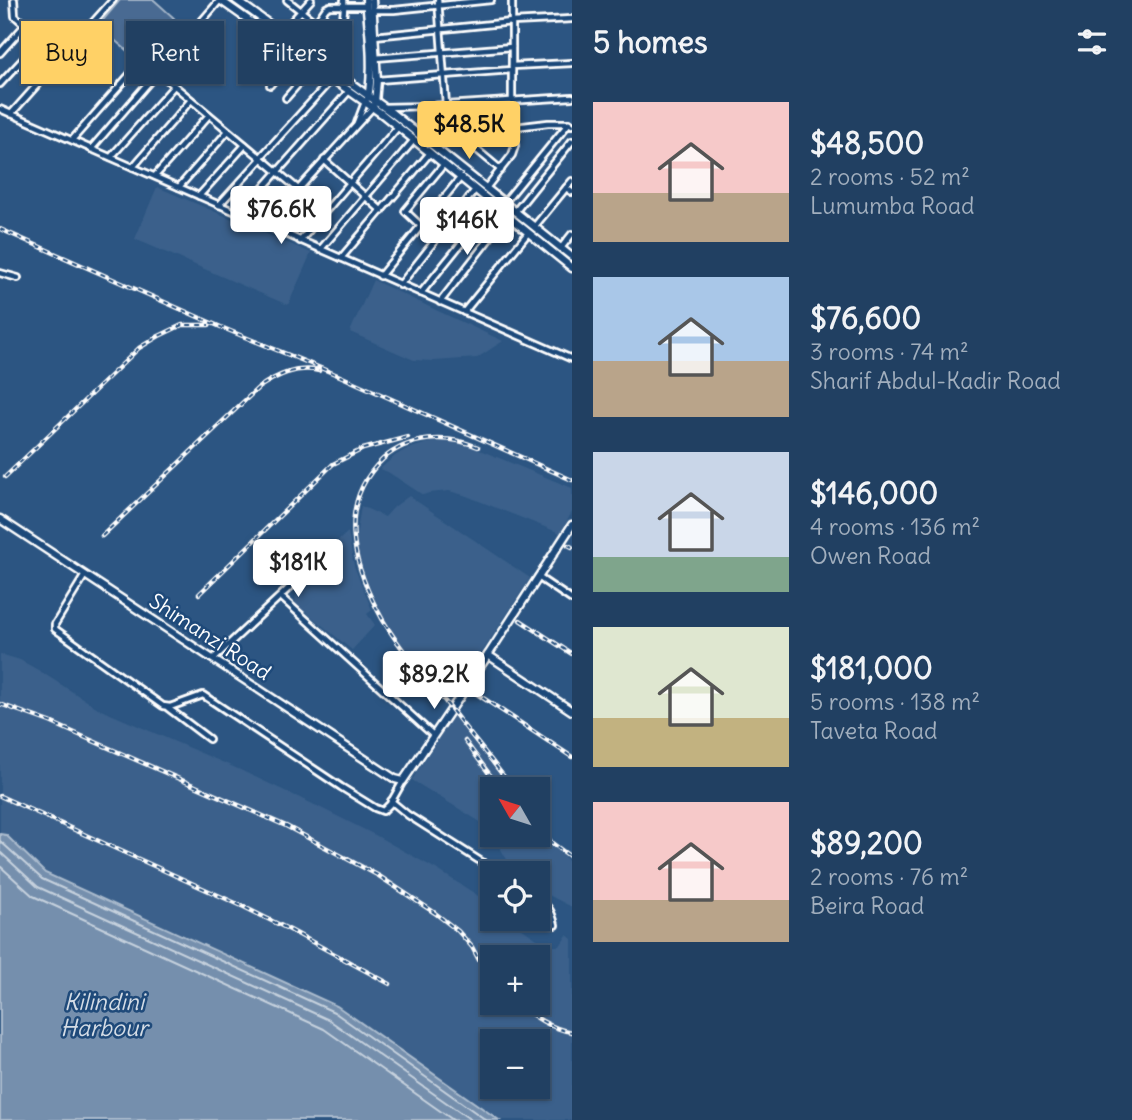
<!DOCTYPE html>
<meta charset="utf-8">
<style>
body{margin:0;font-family:Delius,sans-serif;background:#294768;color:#f1f3f6;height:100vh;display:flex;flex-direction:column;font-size:26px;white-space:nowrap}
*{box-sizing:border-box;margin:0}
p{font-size:23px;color:#a2afbe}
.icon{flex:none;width:38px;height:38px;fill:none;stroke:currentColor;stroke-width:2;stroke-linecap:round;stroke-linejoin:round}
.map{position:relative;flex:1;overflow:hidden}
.panel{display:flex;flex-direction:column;background:#214062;width:560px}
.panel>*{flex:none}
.top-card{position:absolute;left:21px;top:21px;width:444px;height:63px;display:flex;gap:14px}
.needle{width:46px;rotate:309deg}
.tools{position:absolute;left:480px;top:777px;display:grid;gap:14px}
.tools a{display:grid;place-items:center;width:70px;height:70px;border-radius:0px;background:#214062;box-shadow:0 2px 5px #0004,0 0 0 2px #3e5977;font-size:35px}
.price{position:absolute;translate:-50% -60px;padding:0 16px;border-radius:7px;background:#fff;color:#222;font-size:23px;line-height:46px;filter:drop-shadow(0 2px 4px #0008)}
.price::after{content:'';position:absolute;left:50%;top:42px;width:21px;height:16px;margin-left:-10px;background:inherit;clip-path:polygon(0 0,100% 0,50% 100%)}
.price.selected{background:#ffd166;color:#111}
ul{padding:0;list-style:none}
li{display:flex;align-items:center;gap:21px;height:175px;padding:0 21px}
li span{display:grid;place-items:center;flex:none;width:196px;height:140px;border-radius:0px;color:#555}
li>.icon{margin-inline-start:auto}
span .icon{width:84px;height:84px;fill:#fffc;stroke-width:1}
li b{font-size:30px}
h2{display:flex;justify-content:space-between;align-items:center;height:84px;padding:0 21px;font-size:30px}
.chip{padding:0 24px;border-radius:0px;background:#214062;box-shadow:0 2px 5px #0004,0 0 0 2px #3e5977;font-size:24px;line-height:63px}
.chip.selected{background:#ffd166;color:#111}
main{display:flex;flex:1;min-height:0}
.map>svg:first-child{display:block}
.built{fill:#3b618b;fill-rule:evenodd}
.green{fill:#486b92;stroke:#a4b5c8;stroke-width:2}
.water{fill:#748fad;stroke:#acbcce;stroke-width:2}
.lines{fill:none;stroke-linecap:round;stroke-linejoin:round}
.shore{stroke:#c7d2de;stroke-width:2}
.street-casing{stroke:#fff;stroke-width:10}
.secondary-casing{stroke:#fff;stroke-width:11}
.street{stroke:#1f4a7a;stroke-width:4.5}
.secondary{stroke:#1f4a7a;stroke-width:6}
.rail-casing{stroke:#fff;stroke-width:4.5}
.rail{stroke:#1f4a7a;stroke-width:2;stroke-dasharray:5;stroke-linecap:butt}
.labels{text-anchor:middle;stroke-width:5;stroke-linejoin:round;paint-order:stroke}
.street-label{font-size:21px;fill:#fff;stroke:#1f4a7a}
.water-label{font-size:23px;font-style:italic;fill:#d5dde6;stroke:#1f4a7a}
</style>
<main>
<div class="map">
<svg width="572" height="1120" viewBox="0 0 572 1120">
<rect width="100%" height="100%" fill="#2c5582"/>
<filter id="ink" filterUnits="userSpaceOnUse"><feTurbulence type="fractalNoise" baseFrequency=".0143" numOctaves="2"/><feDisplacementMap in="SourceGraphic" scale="14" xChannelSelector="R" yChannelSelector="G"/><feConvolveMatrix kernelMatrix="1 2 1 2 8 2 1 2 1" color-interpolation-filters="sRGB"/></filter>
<g filter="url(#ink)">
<g class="built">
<path d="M157,187L311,253L288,305L135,239Z"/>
<path d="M373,280L438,311L503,341L477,358L434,361L414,360L350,332Z"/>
<path d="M430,442H460L572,488V512L560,533L464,495L449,491L429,493L423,495L388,472L380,469L395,456L405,450Z"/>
<path d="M409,496L530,578L447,706L392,634L382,615L366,579L355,544L361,506L385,517L394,507Z"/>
<path d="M348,532L354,566L372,610L367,614L375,625L352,650L295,603L296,593L308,579L310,566Z"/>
<path d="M0,654L20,660L38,670L101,710L238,769L319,807L375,835L436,869L474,893L492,906V919H508L547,946H560L567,935L572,939V1120H493L42,873L0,837ZM492,957H537V1003H492ZM492,1041H537V1087H492Z"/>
<path d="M453,716L510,789H492V835H537V827L572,865V907L537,889V873H515L487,826L412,780Z"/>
</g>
<path class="green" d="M120,0H154L174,18L138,60L98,26Z"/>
<path class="water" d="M0,834L6,835L45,873L337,1006L499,1120H0Z"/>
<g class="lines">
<g class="shore">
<path d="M0,841L42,879L334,1012L486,1120"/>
<path d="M0,852L38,887L329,1020L471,1120"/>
<path d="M0,866L33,896L324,1029L453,1120"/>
</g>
<g class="street-casing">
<g id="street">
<path d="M14,0L15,16L62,57"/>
<path d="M287,0L316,23"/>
<path d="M438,0L446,105"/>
<path d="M372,10H394L491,0"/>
<path d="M281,33L311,0"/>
<path d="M374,36L512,22L572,19"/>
<path d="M300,46L326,8L330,6H366"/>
<path d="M0,53L25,25"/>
<path d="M375,58L512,47"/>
<path d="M512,66L572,63"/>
<path d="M255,69L279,41"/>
<path d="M158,72L298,189"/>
<path d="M343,77C344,61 342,45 342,29C342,20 345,10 344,0"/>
<path d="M377,80L512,70"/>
<path d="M0,84L41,40"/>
<path d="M270,85L296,54"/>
<path d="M286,98L314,66"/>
<path d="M431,106L440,120L460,131L515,127L548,123H569L572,125"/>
<path d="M384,107L431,106L572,97"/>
<path d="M0,109L572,359"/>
<path d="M11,114L113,0"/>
<path d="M357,123L365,102"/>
<path d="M460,131L463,138L501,170"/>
<path d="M72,140L140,63"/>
<path d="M91,149L220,0"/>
<path d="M111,157L174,86"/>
<path d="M260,158L332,79"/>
<path d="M324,160L382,211"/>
<path d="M133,167L191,100"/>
<path d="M155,176L209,115"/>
<path d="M572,181L566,188L572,192"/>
<path d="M179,187L228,131"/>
<path d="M486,188L512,155L515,146L512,100V0"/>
<path d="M199,196L245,145"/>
<path d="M504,203L569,123"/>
<path d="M219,205L261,159"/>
<path d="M515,212L572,141"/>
<path d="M240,214L349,91"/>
<path d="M266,225L373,107"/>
<path d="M421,226L405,211L444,164"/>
<path d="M534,227L566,188"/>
<path d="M300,241L398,127"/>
<path d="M561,248L572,234"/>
<path d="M320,250L414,140"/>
<path d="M341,258L430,153"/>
<path d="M0,273L18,278"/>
<path d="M380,276L461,177"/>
<path d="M400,285L475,190"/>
<path d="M421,293L493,204"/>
<path d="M440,302L507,216"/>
<path d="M464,312L528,233"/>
<circle cx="315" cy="564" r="14"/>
<path d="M85,575L55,624V629L163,706L170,707L203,695L341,787L375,808L383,811L390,804L403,781"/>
<path d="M538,577L572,600"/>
<path d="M281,597L433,735"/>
<path d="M213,659L305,573"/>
<path d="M168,708L209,739"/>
<path d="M391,801L408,815L499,873"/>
<path d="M537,899C549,906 552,912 555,925"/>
</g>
</g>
<g class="secondary-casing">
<g id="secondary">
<path d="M220,0L382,114L572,268"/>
<path d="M236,0L392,113L572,257"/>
<path d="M366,0C369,31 374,67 368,98"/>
<path d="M372,0L377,80L375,103"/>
<path d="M0,519L395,779L403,781L488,655L572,525"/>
<path d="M488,655L572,711"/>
</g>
</g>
<use href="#street" class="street"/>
<use href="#secondary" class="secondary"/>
<g class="rail-casing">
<g id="rail">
<path d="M0,229L223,328L340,376L572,480"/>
<path d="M478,447C447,434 409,436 383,459C337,502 352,562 378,611C395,645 428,679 451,709C471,736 493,761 513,789"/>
<path d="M5,477L139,348L159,336L182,325H209"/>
<path d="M102,536L258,388C277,375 296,366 319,371"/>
<path d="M568,545L572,547"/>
<path d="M199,594L333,464L363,449L408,437"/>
<path d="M520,620L572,654"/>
<path d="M474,692L572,757"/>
<path d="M0,704L50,722L286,826L379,876L435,913L458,931L472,947L480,962L492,978"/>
<path d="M465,741L496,783"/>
<path d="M0,796L242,906L290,930L390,984"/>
<path d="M537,824L552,843L572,858"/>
<path d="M517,1003C533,1016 551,1029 572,1032"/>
</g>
</g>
<use href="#rail" class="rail"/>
</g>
</g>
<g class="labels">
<g class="street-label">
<text transform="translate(210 637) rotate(33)" y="7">Shimanzi Road</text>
</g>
<g class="water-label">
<text x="104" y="1010">Kilindini<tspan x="104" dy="26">Harbour</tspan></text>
</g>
</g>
</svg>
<div class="tools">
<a><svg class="needle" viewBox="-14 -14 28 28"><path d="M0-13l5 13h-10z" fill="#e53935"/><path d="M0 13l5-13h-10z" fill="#a2afbe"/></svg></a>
<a><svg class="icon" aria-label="locate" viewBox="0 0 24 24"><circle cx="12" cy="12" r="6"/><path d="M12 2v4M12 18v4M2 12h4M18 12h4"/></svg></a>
<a>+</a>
<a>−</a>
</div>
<b class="price selected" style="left:469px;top:161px">$48.5K</b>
<b class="price" style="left:281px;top:246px">$76.6K</b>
<b class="price" style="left:467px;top:257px">$146K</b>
<b class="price" style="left:298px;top:599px">$181K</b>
<b class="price" style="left:434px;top:711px">$89.2K</b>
<div class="top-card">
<a class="chip selected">Buy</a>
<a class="chip">Rent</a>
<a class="chip">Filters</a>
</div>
</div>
<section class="panel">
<h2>5 homes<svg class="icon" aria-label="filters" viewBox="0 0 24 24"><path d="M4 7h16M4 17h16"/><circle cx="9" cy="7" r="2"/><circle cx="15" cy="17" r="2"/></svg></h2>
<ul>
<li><span style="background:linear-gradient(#f6c9c9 65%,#b9a48a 0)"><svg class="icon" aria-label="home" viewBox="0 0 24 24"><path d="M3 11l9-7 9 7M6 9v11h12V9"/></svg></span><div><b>$48,500</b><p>2 rooms · 52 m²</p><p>Lumumba Road</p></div></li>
<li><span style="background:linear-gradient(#a9c7e8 60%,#b9a48a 0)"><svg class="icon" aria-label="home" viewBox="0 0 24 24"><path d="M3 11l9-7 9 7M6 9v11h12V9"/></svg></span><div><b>$76,600</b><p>3 rooms · 74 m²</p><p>Sharif Abdul-Kadir Road</p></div></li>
<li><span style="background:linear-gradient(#c9d6e8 75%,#7fa58c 0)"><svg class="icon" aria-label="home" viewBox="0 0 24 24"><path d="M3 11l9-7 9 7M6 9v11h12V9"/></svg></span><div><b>$146,000</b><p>4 rooms · 136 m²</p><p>Owen Road</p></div></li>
<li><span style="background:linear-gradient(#dfe7d0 65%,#c2b280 0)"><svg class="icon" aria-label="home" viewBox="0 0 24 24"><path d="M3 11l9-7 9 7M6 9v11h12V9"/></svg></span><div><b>$181,000</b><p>5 rooms · 138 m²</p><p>Taveta Road</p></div></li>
<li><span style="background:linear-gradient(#f6c9c9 70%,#b9a48a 0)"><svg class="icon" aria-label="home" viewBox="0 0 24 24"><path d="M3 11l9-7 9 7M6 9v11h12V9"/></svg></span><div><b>$89,200</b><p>2 rooms · 76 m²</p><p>Beira Road</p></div></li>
</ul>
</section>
</main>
